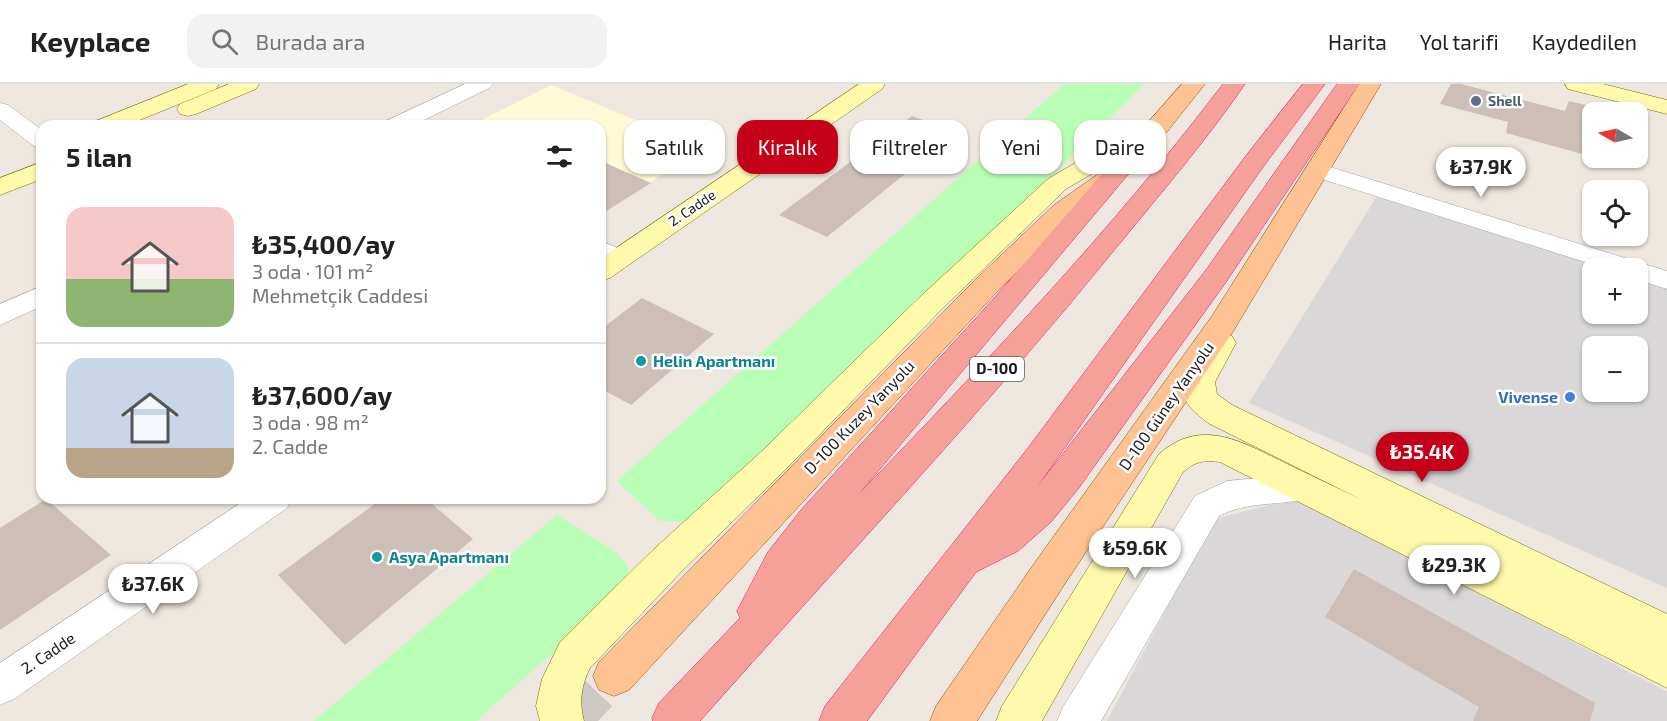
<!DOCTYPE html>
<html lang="tr">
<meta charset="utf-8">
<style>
body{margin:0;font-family:"Exo 2",sans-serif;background:#f2f2f2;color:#222;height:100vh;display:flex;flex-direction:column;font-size:22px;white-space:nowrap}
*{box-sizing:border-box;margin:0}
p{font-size:20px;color:#767676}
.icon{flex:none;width:33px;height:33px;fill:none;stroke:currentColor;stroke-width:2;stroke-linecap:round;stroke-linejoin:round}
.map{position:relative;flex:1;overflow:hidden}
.drawer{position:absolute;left:36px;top:36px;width:570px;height:384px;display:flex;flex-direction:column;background:#fff;border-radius:18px;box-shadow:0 2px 4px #0004}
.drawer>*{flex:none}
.guide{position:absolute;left:624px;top:36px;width:570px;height:54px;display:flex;gap:12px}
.needle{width:39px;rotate:279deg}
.tools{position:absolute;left:1582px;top:18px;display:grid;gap:12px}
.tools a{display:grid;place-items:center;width:66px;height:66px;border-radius:12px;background:#fff;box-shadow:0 2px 4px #0004;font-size:30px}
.price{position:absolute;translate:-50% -51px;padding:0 14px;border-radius:21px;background:#fff;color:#222;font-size:20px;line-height:39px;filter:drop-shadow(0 2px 3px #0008)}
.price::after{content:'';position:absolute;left:50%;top:36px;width:18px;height:14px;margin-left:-9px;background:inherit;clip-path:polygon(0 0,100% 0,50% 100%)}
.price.current{background:#c50019;color:#fff}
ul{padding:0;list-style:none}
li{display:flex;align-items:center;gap:18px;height:150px;padding:0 30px}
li+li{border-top:2px solid #e0e0e0}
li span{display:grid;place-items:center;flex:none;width:168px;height:120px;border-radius:18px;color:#555}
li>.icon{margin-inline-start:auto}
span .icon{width:72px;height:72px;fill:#fffc;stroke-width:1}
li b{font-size:26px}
h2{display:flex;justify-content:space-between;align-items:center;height:72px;padding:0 30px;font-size:26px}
.pill{padding:0 21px;border-radius:18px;background:#fff;box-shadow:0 2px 4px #0004;font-size:21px;line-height:54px}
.pill.current{background:#c50019;color:#fff}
header{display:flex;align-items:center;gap:36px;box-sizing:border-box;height:84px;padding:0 30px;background:#fff;border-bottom:2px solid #e0e0e0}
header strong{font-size:28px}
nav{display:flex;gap:33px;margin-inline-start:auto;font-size:21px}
.search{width:420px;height:54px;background:#f2f2f2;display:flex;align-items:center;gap:15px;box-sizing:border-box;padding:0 21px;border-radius:18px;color:#767676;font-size:22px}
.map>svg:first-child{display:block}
.residential{fill:#d9d7d8;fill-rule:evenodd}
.education{fill:#fffad6}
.park{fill:#b9feb5}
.building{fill:#cdbfb8}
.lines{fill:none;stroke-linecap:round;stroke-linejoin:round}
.primary-tunnel{stroke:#cec8c2;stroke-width:39;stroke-dasharray:39 20;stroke-linecap:butt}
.minor-casing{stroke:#a2a2a2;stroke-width:1}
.secondary-casing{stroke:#737100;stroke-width:1}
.primary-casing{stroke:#914f00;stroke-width:1}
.trunk-casing{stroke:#e31575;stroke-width:1}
.minor{fill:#fff;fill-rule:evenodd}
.secondary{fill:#fff9ac;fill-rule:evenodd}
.primary{fill:#ffc292;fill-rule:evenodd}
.trunk{fill:#f6a09a;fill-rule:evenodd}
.service-dot{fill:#5c6f8a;stroke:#fff;stroke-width:2}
.culture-dot{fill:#0f9aa8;stroke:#fff;stroke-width:2}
.shop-dot{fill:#3f7fe0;stroke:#fff;stroke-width:2}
.labels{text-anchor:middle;stroke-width:5;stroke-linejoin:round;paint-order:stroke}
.far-service-label{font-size:14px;font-weight:bold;fill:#4e5e75;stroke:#fff;text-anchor:start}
.far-street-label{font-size:14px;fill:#1b1b1b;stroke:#fff}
.shield{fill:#fff;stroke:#5f5f5f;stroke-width:1.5}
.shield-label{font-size:15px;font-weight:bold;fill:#1b1b1b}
.culture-label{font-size:16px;font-weight:bold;fill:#0d838f;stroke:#fff;text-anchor:start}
.shop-label{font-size:16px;font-weight:bold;fill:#366cbe;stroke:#fff;text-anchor:end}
.street-label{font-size:16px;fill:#1b1b1b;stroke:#fff}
</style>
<header>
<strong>Keyplace</strong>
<div class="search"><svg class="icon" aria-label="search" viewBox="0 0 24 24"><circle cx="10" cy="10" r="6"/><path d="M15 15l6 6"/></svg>Burada ara</div>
<nav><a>Harita</a><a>Yol tarifi</a><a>Kaydedilen</a></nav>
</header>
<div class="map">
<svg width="1667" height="637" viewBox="0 0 1667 637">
<rect width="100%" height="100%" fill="#eee7df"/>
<g class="residential">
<path d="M1377,112L1610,184H1593V230H1638V193L1667,202V504L1249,319ZM1593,262H1638V308H1593Z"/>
<path d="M1305,416L1667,608V637H1107L1214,435L1270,421Z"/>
</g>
<path class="education" d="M551,1L703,64L600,131V42H469Z"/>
<g class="park">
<path d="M1064,0H1144L1068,76L721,407L685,438L660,437L617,397Z"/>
<path d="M557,431L617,469L627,481L630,496L591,535L476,637H314Z"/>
</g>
<g class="building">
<path d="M1451,0H1461L1565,27L1569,17L1614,28H1593V73L1506,49L1508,38L1440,20Z"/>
<path d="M912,32L957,48L827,153L779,131Z"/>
<path d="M600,76L621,86L651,99L600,131Z"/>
<path d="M642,214L714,250L631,321L600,304V246Z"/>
<path d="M383,414H425L473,455L345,561L278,491Z"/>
<path d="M46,415L111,471L0,546V444Z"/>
<path d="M1354,485L1595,619L1590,637H1473L1479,623L1325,533Z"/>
</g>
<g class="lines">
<path class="primary-tunnel" d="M571,637L614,592"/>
<g class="minor-casing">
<g id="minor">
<path d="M465,0H493L489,4L412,42H383L386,37Z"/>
<path d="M0,19L8,21L42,46V64L34,62L0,36Z"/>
<path d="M1317,79L1667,187V205L1638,196V184H1604L1309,91L1305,86L1309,81Z"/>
<path d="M600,157L628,168L632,174L628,180L619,182L600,175Z"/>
<path d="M42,202V222L0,241V220Z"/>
<path d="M1303,390L1315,394L1320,403L1315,412C1284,423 1248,416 1219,432L1101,637H1057L1063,623L1195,412L1227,397Z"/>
<path d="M248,414H292L287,424L14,615L0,621V579Z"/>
</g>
</g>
<g class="secondary-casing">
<g id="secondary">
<path d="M188,0H219L216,5L125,42H92L96,37Z"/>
<path d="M229,0H259L256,5L196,30L188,32L180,30L177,25L180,20Z"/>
<path d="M859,0H885L882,5L610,194L600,197V175Z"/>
<path d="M1565,0H1603L1667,16V30L1568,5Z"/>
<path d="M1158,37L1166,39L1170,44L1166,49L1129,68L1066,105L941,226L786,385L681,488L590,584C581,602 579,618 584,637H540L536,622L542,595L560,558L653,466L762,367L921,212L1048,95L1111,58Z"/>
<path d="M42,78V95L0,111V94Z"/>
<path d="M1221,249L1232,252L1236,259L1215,298L1217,310L1232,321L1667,530V604L1220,378C1203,376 1196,377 1183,388L1042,637H996L1002,622L1159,370C1202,332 1244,359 1287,380C1312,392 1337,404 1362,416L1208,339C1202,334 1195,329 1190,323C1172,301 1198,271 1210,252Z"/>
</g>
</g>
<g class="primary-casing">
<g id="primary">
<path d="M1182,0H1205L1166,49L1126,93L1072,133L994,211L629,606L614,612L599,606L593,592L599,578L974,197L1054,121L1108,83Z"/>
<path d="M1359,0H1381L1234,246L1064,501L977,637H930L936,622L1036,477L1212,232Z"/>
</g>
</g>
<g class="trunk-casing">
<g id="trunk">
<path d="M1223,0H1245C1206,57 1160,110 1116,164C984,327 839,480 700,637H653L652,634L659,619L740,534L737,527L768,468L801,426L996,212L1108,83L1117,80L1126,83L1130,88L1126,93L858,411C985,279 1112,146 1223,0Z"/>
<path d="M1303,0H1325L1263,83L1037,403L1206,186L1337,0H1359L1226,198L1078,405L1051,438L1018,467L976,488L867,637H819L825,622L1028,364L1245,73Z"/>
</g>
</g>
<use href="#minor" class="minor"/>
<use href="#secondary" class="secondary"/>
<use href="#primary" class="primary"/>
<use href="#trunk" class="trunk"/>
</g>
<circle class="service-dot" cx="1476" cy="17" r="6"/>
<g class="culture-dot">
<circle cx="641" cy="277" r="6"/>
<circle cx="377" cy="473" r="6"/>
</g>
<circle class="shop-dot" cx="1570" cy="313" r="6"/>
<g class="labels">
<g class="far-service-label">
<text x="1488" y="22">Shell</text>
</g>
<g class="far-street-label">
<text transform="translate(692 124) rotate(-34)" y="5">2. Cadde</text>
</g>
<rect class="shield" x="970" y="273" width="54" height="24" rx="4.5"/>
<g class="shield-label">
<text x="997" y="290">D-100</text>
</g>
<g class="culture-label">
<text x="653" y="283">Helin Apartmanı</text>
<text x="389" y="479">Asya Apartmanı</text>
</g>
<g class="shop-label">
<text x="1558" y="319">Vivense</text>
</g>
<g class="street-label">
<text transform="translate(1166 322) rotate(-55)" y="6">D-100 Güney Yanyolu</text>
<text transform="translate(859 333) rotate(-46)" y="6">D-100 Kuzey Yanyolu</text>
<text transform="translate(48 569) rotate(-34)" y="6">2. Cadde</text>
</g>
</g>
</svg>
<div class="tools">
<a><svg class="needle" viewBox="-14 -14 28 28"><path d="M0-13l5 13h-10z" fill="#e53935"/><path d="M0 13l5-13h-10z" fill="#767676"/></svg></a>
<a><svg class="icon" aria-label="locate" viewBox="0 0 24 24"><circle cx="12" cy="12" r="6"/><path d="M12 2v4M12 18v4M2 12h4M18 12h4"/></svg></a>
<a>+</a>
<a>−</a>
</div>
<b class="price" style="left:1481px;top:114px">₺37.9K</b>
<b class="price current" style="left:1422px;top:399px">₺35.4K</b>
<b class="price" style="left:1135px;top:495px">₺59.6K</b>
<b class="price" style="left:1454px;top:512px">₺29.3K</b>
<b class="price" style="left:153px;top:531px">₺37.6K</b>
<div class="guide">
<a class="pill">Satılık</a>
<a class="pill current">Kiralık</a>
<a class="pill">Filtreler</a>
<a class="pill">Yeni</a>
<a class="pill">Daire</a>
</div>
<section class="drawer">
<h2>5 ilan<svg class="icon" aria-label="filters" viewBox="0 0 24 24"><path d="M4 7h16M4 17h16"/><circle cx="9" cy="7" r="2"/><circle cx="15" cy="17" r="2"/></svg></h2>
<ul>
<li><span style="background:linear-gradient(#f6c9c9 60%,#8fb573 0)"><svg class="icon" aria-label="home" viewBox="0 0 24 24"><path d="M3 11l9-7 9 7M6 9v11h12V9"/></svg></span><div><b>₺35,400/ay</b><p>3 oda · 101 m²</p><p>Mehmetçik Caddesi</p></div></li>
<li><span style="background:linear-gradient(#c9d6e8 75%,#b9a48a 0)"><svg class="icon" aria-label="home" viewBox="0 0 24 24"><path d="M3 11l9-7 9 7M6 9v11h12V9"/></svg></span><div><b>₺37,600/ay</b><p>3 oda · 98 m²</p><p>2. Cadde</p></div></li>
</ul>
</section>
</div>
